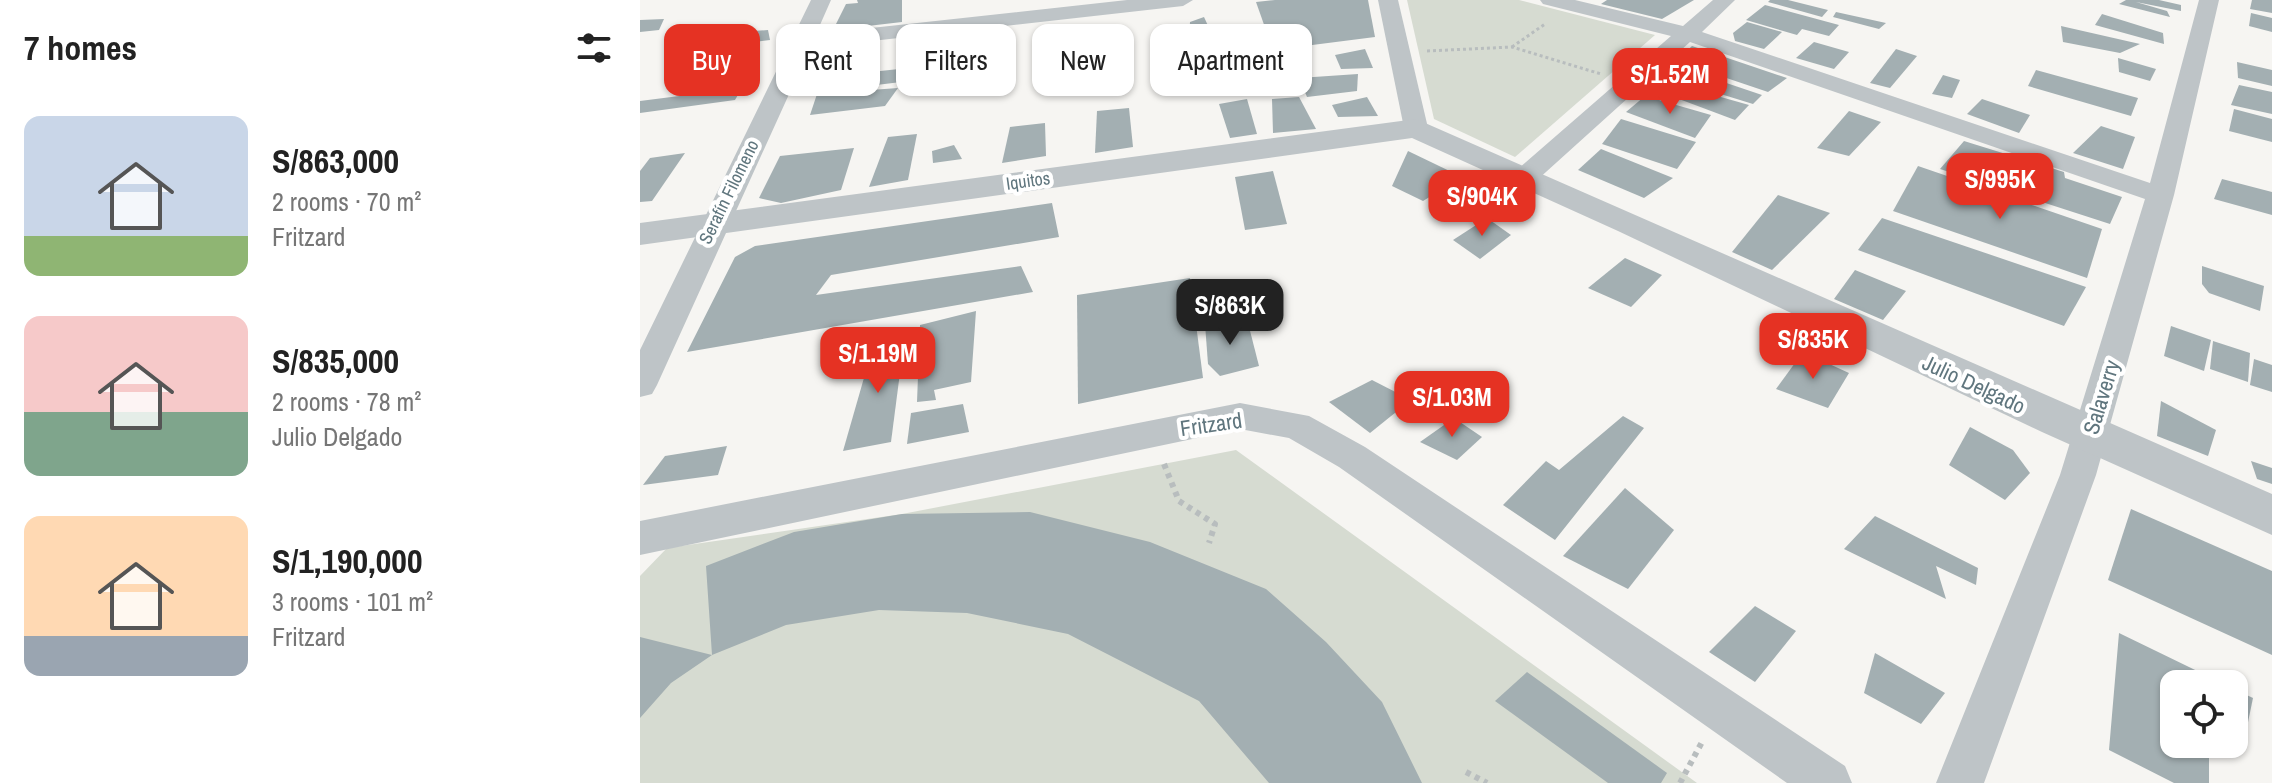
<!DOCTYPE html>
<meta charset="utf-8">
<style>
body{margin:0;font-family:"Archivo Narrow",sans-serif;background:#f2f2f2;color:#222;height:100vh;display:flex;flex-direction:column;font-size:30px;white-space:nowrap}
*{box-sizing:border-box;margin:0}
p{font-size:26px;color:#767676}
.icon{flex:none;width:44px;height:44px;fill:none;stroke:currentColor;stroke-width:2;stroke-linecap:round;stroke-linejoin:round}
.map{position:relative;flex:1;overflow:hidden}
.drawer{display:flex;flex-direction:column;background:#fff;width:640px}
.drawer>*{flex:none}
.guide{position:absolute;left:24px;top:24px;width:760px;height:72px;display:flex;gap:16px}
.fabs{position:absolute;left:1520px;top:670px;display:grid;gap:16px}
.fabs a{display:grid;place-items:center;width:88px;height:88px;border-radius:16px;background:#fff;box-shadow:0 2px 6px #0004;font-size:40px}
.price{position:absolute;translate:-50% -68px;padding:0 18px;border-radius:16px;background:#e53223;color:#fff;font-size:26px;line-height:52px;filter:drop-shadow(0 2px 4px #0008)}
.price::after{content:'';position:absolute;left:50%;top:48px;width:24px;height:18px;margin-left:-12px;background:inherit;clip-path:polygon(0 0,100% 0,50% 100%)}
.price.on{background:#222;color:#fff}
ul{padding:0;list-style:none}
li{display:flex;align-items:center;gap:24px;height:200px;padding:0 24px}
li span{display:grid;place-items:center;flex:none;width:224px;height:160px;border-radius:16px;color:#555}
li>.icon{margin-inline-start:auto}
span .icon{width:96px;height:96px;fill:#fffc;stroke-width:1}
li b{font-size:34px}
h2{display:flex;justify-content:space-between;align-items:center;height:96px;padding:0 24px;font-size:34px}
.tag{padding:0 28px;border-radius:16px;background:#fff;box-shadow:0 2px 6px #0004;font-size:28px;line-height:72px}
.tag.on{background:#e53223;color:#fff}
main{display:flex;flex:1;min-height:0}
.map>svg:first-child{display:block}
.green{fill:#d6dbd1}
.building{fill:#a3afb2}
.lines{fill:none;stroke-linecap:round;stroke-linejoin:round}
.path-far1{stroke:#b8bdbe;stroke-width:3;stroke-dasharray:3 3;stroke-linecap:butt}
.path{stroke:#b8bdbe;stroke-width:6;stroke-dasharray:5 5;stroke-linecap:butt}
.minor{fill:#bec4c7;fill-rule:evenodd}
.tertiary{fill:#bec4c7;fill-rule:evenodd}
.labels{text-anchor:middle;stroke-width:8;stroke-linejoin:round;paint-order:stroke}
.far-street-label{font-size:18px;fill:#60767e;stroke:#fff}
.street-label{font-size:22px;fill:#60767e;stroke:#fff}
</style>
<main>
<section class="drawer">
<h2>7 homes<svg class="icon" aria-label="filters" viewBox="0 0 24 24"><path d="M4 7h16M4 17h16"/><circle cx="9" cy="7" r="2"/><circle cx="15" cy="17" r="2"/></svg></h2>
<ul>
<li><span style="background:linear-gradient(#c9d6e8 75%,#8fb573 0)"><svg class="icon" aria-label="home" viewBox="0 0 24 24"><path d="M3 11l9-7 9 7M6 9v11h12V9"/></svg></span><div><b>S/863,000</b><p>2 rooms · 70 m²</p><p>Fritzard</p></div></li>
<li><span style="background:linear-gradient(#f6c9c9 60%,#7fa58c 0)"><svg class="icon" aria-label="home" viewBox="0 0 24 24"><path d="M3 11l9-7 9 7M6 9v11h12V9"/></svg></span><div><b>S/835,000</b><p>2 rooms · 78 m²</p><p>Julio Delgado</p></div></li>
<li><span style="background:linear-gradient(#ffd9b3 75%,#9aa5b1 0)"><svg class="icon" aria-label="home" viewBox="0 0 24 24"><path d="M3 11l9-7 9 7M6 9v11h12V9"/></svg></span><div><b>S/1,190,000</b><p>3 rooms · 101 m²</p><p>Fritzard</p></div></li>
</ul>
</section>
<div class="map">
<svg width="1632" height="783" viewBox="0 0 1632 783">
<rect width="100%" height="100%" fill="#f6f5f2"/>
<g class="green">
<path d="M767,0H879L1015,35L875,157L794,119Z"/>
<path d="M596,450L1057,783H0V576L27,548L262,514Z"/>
</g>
<g class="building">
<path d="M217,0H262V22L193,30L206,4L218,3Z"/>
<path d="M635,0H728L735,37L633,50L616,2Z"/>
<path d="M967,0H1054L1022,19L961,4Z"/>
<path d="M1130,0H1148L1188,10L1182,17L1128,2Z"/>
<path d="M1486,0H1519L1541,5V11L1496,2L1527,11L1530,17L1479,4Z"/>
<path d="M1612,0H1632V13L1610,9Z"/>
<path d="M1125,5L1199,25L1189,36L1162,29L1157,35L1106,20Z"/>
<path d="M1196,12L1246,23L1239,29L1193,17Z"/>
<path d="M1611,13L1632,18V32L1609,26Z"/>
<path d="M1462,14L1523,33L1524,44L1455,25Z"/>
<path d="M564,17L570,30L549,37L550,22Z"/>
<path d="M24,19L19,30L0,32V20Z"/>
<path d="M1107,22L1142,32L1124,49L1095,41L1093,33Z"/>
<path d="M449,24L461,66L413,74L422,27Z"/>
<path d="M1421,26L1500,44L1480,53L1423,42Z"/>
<path d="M128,30L130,40L82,46L84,33Z"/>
<path d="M347,33L348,56L318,62L325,34Z"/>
<path d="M1174,42L1209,52L1194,69L1156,58Z"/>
<path d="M1052,46L1147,78L1128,92L1036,61Z"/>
<path d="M233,47L239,58L176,65L186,51Z"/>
<path d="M725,49L733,68L701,69L695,55Z"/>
<path d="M1256,49L1277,56L1250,88L1230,83Z"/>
<path d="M1478,58L1516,69L1510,81L1479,72Z"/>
<path d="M1597,62L1632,70V86L1598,78Z"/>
<path d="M576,66L582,93L556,96L549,67Z"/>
<path d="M1039,67L1122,95L1113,104L1019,75Z"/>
<path d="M259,69L261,82L171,93L175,78Z"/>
<path d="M1396,70L1498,98L1491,116L1388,86Z"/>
<path d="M718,74L717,91L667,97L659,78Z"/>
<path d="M1303,75L1320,80L1312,98L1292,94Z"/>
<path d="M1021,80L1109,105L1095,120L1015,90Z"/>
<path d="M1599,85L1632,92V114L1591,105Z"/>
<path d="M102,88L95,100L0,113V101Z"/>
<path d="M258,88L245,106L170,115L177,94Z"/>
<path d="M1005,96L1071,115L1055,138L986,112Z"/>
<path d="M659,97L676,129L633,133L632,99Z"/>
<path d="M727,97L738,116L698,117L692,105Z"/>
<path d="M607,99L617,134L590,138L579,104Z"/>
<path d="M1342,99L1390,115L1379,133L1327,114Z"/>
<path d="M489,108L493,147L455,153L457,111Z"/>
<path d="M1594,109L1632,119V142L1589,131Z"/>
<path d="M1209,111L1241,122L1209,156L1177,148Z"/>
<path d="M981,119L1056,142L1037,169L962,144Z"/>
<path d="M405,123L406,156L362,163L370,127Z"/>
<path d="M1461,126L1495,137L1483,169L1433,153Z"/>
<path d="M277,134L268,180L229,187L248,137Z"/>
<path d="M1324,141L1424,172L1425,178L1482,197L1470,224L1300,169Z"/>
<path d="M314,145L322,159L293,163L292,151Z"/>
<path d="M214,148L201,190L141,203L119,198L140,156Z"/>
<path d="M961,149L1033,178L1004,198L938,170Z"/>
<path d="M768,151L822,177L783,201L752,186Z"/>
<path d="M45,153L12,201L0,202V171L10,158Z"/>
<path d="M1278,166L1462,229L1447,278L1253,211Z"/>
<path d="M633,171L647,224L605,230L595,177Z"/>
<path d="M1582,179L1632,192V215L1574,199Z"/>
<path d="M848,191L865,196L835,219L817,209Z"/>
<path d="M1138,195L1190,213L1132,270L1092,252Z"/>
<path d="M412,203L419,237L191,275L176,295L381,266L393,292L47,352L95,257L115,246Z"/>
<path d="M847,218L871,235L840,259L813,240Z"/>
<path d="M1242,218L1446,287L1424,326L1218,250Z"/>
<path d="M985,258L1022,275L991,307L948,288Z"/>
<path d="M1562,266L1624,286L1620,311L1569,293L1562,284Z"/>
<path d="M1215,270L1266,291L1243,320L1194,299Z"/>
<path d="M550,278L563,378L438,404L437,295Z"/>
<path d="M336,311L331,382L294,390L296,400L277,402L280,325Z"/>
<path d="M607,319L619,366L580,376L568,364L565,324Z"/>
<path d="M1531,326L1571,340L1564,371L1524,356Z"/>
<path d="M265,334L251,442L203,451L236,336Z"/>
<path d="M1573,341L1610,353L1608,382L1570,369Z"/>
<path d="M1163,352L1209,373L1188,408L1136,389Z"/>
<path d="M1614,359L1632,365V392L1610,385Z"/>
<path d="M732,380L771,400L730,433L689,402Z"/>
<path d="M1521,401L1576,430L1568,456L1517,436Z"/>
<path d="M323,404L329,432L267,444L271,413Z"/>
<path d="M983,416L1004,428L915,540L863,505L906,461L919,470Z"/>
<path d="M814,418L842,437L817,460L780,442Z"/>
<path d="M1330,427L1373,450L1390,473L1365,500L1309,465Z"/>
<path d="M87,446L78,475L3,485L25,456Z"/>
<path d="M1611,461L1632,468V484L1617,479Z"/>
<path d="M985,488L1034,530L988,589L923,556Z"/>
<path d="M1491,509L1632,571V655L1468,580Z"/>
<path d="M390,512L510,542L626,589L686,642L742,702L782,783H629L559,701L428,634L327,613L239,610L146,625L72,655L66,566L154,532L262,514Z"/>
<path d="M1235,516L1338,568L1336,585L1296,566L1306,599L1204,549Z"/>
<path d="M1115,606L1156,631L1115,682L1069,652Z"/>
<path d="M1479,633L1584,684H1534V744H1569V783H1534L1469,750Z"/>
<path d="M0,637L72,655L31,683L0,718Z"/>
<path d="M1235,653L1305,693L1281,724L1224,693Z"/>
<path d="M887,672L1027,773L1021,783H968L855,701Z"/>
<path d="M1594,689L1613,698L1607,727L1594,721Z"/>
</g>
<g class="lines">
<g class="path-far1">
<path d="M872,47L905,24"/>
<path d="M787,51L872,47L961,74"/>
</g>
<g class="path">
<path d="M524,464L539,501L575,524L569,543"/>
<path d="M826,772L847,783"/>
<path d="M1040,783L1062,742"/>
</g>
<g class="minor">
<path d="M171,0H191L176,34L487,0H553L543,6L170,48L17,385L12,394L0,397V350Z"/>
<path d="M738,0H758L788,128L785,133L776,135L764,128Z"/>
<path d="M900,0H935L1043,26L1073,0H1095L1062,32L1510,183L1559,0H1579L1534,195L1456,475L1344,783H1296L1420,475L1505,199L1050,42L896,181H878L874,175L878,169L1031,36L903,4Z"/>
<path d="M600,403L669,416L725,447L1205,766L1212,783H1147L699,467L649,438L600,429L0,555V521Z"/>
</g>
<path class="tertiary" d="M776,119L1632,494V535L1402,432L978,231L772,138L0,245V223Z"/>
</g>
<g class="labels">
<g class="far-street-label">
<text transform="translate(388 181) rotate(-8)" y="6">Iquitos</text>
<text transform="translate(89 192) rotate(-64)" y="6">Serafín Filomeno</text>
</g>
<g class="street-label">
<text transform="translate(1334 384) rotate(25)" y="8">Julio Delgado</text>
<text transform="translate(1461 397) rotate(-73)" y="8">Salaverry</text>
<text transform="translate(571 424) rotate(-8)" y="8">Fritzard</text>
</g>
</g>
</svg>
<div class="fabs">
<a><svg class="icon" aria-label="locate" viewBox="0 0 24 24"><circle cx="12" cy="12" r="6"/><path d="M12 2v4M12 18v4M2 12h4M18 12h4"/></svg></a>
</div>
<b class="price" style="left:1030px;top:116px">S/1.52M</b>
<b class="price" style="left:1360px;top:221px">S/995K</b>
<b class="price" style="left:842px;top:238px">S/904K</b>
<b class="price on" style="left:590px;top:347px">S/863K</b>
<b class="price" style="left:1173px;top:381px">S/835K</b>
<b class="price" style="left:238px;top:395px">S/1.19M</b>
<b class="price" style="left:812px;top:439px">S/1.03M</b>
<div class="guide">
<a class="tag on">Buy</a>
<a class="tag">Rent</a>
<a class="tag">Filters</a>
<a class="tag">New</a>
<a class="tag">Apartment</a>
</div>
</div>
</main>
